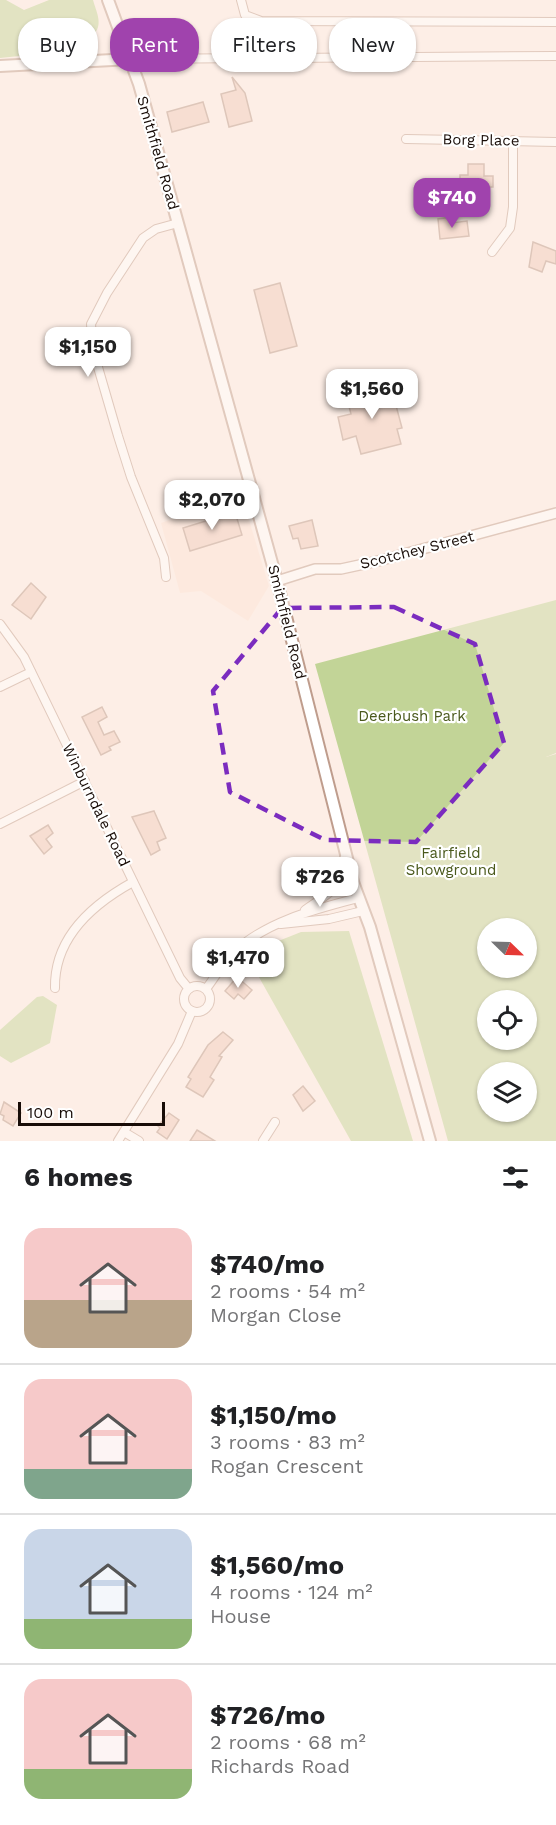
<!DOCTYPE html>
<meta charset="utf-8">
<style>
body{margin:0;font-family:"Work Sans",sans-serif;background:#f6f6f6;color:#202124;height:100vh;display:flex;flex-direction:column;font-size:22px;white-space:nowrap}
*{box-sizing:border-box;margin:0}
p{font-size:20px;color:#757577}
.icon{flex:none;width:33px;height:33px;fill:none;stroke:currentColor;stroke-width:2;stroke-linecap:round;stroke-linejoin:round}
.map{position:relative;height:1141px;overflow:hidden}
.sheet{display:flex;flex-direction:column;background:#fff;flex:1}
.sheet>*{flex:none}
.guide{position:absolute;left:18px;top:18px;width:520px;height:54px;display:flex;gap:12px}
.needle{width:39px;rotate:113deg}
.buttons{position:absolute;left:477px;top:918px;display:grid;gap:12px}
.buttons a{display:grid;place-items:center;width:60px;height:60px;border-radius:50%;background:#fff;box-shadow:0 2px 4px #0004;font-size:30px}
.scale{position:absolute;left:18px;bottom:15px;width:147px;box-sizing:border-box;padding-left:6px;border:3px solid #180c07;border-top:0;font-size:16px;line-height:21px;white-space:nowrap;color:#180c07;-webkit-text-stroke:4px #fff;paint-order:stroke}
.price{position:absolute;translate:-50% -51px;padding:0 14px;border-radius:12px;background:#fff;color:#222;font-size:20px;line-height:39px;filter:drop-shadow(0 2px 3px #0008)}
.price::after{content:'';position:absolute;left:50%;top:36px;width:18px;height:14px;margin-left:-9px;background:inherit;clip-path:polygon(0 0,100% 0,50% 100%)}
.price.selected{background:#a043ad;color:#fff}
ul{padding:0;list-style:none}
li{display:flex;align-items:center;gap:18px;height:150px;padding:0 24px}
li+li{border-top:2px solid #e0e0e0}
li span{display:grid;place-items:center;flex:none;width:168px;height:120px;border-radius:18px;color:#555}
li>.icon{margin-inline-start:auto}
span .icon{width:72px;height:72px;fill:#fffc;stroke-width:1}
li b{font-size:26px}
h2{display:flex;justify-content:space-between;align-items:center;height:72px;padding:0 24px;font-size:26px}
.tag{padding:0 21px;border-radius:24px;background:#fff;box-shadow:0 2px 4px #0004;font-size:21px;line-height:54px}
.tag.selected{background:#a043ad;color:#fff}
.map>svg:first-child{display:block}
.built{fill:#fde3d6}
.green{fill:#c2d497;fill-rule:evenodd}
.building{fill:#efcbba;stroke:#b89685;stroke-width:1.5}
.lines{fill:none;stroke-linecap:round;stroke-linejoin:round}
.minor-casing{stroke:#bf9d8d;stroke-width:10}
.tertiary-casing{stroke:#bf9d8d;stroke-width:12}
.secondary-casing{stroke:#bf9d8d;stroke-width:14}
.minor{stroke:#fff;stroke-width:8}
.tertiary{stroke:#fff;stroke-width:9}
.secondary{stroke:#fff;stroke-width:10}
.marked{fill:none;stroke:#7b2cbf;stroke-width:4.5;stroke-dasharray:12 8;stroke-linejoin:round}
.labels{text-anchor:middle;stroke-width:4.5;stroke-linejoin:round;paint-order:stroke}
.street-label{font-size:15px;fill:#180c07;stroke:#fff}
.park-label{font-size:15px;fill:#4a591c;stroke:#fff}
</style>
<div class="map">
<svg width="556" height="1141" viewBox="0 0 556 1141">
<rect width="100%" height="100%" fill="#fdeee6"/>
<path class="built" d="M243,500L269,586L248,621L201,591L180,593L161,523L199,509L217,508Z"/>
<g class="green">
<path d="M0,0H6L24,10L49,0H93C96,11 103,23 95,33L55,26L48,53L0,58Z"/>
<path d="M556,600V753L546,757L556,754V1141H448L315,664ZM488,928H526V968H488ZM488,1000H526V1040H488ZM488,1072H526V1112H488Z"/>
<path d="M349,931L413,1141H351L246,954L301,932Z"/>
<path d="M43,996L57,1005L50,1043L11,1063L0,1056V1030L37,997Z"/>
</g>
<g class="building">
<path d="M232,77L245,93L252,121L229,127L221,94L236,90Z"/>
<path d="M203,102L209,122L172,132L167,112Z"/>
<path d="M468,164H484V176H493V187H460V175H468Z"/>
<path d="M452,217V223L467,221L469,236L440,239L438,219Z"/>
<path d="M533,242L556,251V264L546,261L542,272L529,267Z"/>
<path d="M280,283L297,346L270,353L254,290Z"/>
<path d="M386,385L390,399L394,398L402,428L397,429L401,444L361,454L356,436L343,440L338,417L351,414L346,395Z"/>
<path d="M235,512L242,535L190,551L183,528Z"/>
<path d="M312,520L318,546L301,549L298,538L293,539L289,526Z"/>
<path d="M31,583L46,597L31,619L12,605Z"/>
<path d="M102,707L107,717L98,722L104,735L114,731L120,742L109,747L111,750L101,755L82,717Z"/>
<path d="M154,811L166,838L157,842L160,850L151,855L132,817Z"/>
<path d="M48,825L53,833L46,839L52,847L44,854L30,836Z"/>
<path d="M237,977L252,990L244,999L238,994L234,999L225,991Z"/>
<path d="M223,1032L233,1040L219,1056L222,1057L210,1077L214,1080L203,1097L186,1087L191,1079L188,1077L208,1045Z"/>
<path d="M303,1086L315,1101L303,1111L293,1095Z"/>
<path d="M4,1102L21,1113L13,1126L3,1120L4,1116L0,1114Z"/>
<path d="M169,1113L179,1120L167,1139L157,1132L160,1128L158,1126Z"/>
<path d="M197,1130L215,1141H190Z"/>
</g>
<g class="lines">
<g class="minor-casing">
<g id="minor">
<path d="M241,0L245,15L261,21L556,22"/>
<path d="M131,59L556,56"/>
<path d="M406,139L556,142"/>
<path d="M492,252L510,228L513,207V140"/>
<path d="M166,577L164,558L131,477L118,436L93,350L91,324L107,293L143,238L156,229L178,223"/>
<path d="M0,624L24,657L180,978L189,989"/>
<path d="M0,687L31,672"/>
<path d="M0,824L85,781"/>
<path d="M305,910C328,894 342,889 344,859"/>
<path d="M281,924L329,919L363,911"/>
<circle cx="197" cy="999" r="13"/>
<path d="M55,988C54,938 93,904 133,882"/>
<path d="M206,989C215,977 223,963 234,952C267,921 316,909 358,898"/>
<path d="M124,1132L139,1141"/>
<path d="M118,1141L178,1044L192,1011"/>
<path d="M263,1141L275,1122"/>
</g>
</g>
<g class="tertiary-casing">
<path id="tertiary" d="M277,581L315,569H341L378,561L556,513"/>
</g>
<g class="secondary-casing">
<g id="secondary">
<path d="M108,0L139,84L184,245L277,581L353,882L370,927L430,1141"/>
<path d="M0,66L131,59"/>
</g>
</g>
<use href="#minor" class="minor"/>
<use href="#tertiary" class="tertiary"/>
<use href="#secondary" class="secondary"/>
</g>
<path d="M0 0H556V1141H0ZM394,607L475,644L504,743L416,842L325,840L230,792L213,691L282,608Z" fill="#fdeee6" fill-opacity=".55" fill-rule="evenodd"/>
<path class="marked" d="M394,607L475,644L504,743L416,842L325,840L230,792L213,691L282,608Z"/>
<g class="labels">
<g class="street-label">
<text transform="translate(481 140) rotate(1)" y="5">Borg Place</text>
<text transform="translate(158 153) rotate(74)" y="5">Smithfield Road</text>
<text transform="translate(417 550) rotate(-14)" y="5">Scotchey Street</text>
<text transform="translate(287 622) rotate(76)" y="5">Smithfield Road</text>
<text transform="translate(96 805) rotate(64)" y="5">Winburndale Road</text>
</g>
<g class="park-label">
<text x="412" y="721">Deerbush Park</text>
<text x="451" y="858">Fairfield<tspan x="451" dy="17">Showground</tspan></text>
</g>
</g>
</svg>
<div class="buttons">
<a><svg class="needle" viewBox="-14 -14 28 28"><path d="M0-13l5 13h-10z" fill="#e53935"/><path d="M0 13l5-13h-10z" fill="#757577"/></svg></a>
<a><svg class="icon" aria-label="locate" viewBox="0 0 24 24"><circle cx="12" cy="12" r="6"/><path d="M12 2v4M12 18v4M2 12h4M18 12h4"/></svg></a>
<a><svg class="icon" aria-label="layers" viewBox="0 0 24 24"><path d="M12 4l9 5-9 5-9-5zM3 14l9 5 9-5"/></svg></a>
</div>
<div class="scale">100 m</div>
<b class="price selected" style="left:452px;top:229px">$740</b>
<b class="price" style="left:88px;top:378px">$1,150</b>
<b class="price" style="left:372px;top:420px">$1,560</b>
<b class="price" style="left:212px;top:531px">$2,070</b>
<b class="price" style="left:320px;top:908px">$726</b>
<b class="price" style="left:238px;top:989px">$1,470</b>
<div class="guide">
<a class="tag">Buy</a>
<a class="tag selected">Rent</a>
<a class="tag">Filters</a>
<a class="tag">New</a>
</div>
</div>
<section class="sheet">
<h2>6 homes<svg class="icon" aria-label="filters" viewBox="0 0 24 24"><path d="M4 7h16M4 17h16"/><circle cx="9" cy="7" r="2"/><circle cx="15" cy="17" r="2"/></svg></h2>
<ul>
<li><span style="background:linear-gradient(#f6c9c9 60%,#b9a48a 0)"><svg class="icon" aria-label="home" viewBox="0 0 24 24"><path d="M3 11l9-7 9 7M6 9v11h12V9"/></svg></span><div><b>$740/mo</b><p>2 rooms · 54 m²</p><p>Morgan Close</p></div></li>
<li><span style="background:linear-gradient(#f6c9c9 75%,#7fa58c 0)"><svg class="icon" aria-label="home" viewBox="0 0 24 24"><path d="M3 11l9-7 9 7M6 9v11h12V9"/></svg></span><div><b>$1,150/mo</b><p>3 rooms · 83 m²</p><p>Rogan Crescent</p></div></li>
<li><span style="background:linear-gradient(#c9d6e8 75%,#8fb573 0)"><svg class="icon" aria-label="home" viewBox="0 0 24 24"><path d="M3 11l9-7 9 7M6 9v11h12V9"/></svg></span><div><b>$1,560/mo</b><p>4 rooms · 124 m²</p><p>House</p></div></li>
<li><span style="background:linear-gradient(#f6c9c9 75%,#8fb573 0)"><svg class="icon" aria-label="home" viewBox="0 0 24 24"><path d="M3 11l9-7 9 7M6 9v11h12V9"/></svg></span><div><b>$726/mo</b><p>2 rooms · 68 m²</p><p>Richards Road</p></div></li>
</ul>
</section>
